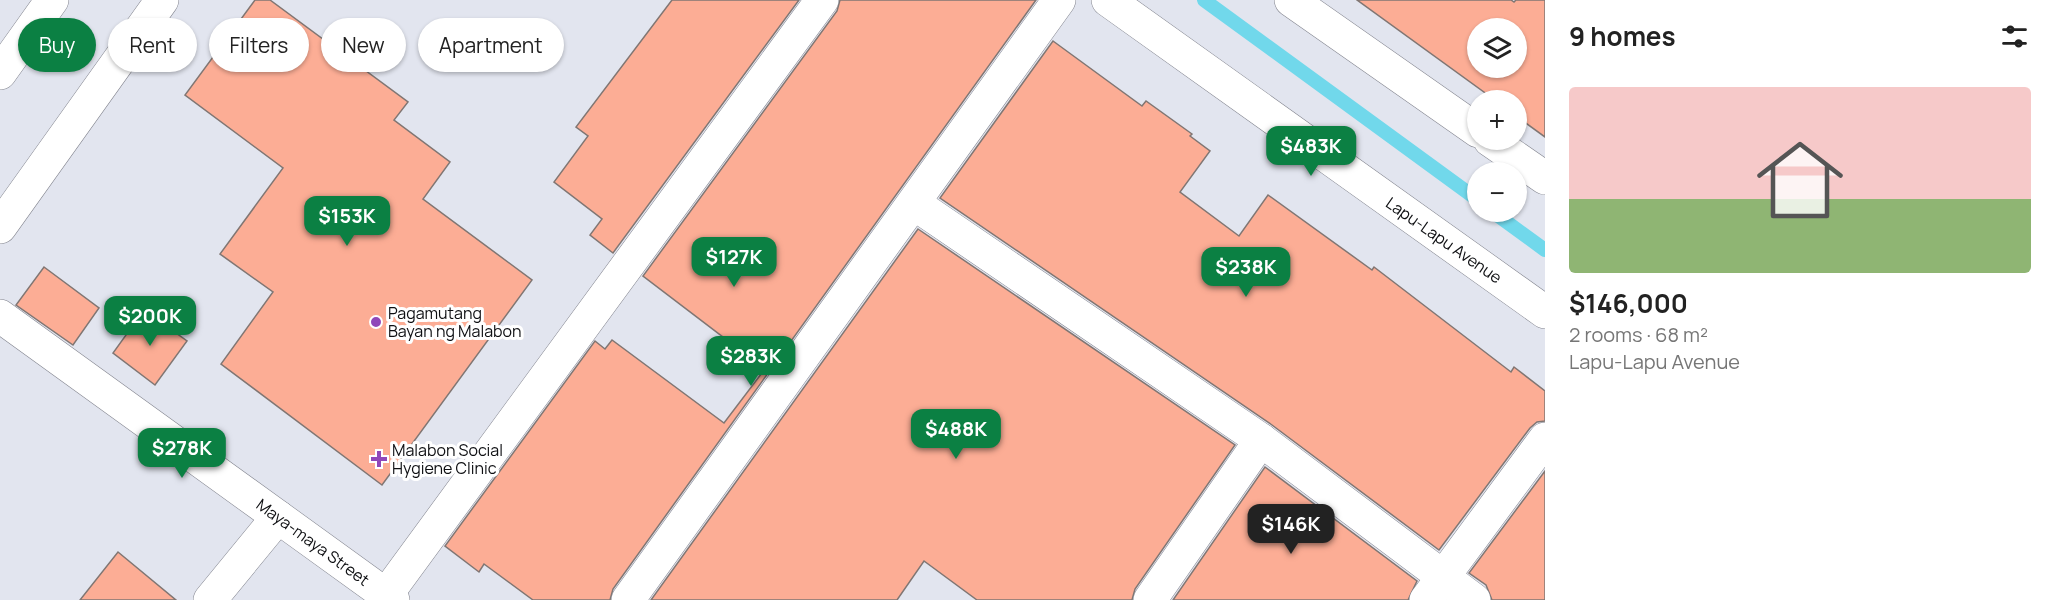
<!DOCTYPE html>
<meta charset="utf-8">
<style>
body{margin:0;font-family:Manrope,sans-serif;background:#f6f6f6;color:#222;height:100vh;display:flex;flex-direction:column;font-size:22px;white-space:nowrap}
*{box-sizing:border-box;margin:0}
p{font-size:20px;color:#767676}
.icon{flex:none;width:33px;height:33px;fill:none;stroke:currentColor;stroke-width:2;stroke-linecap:round;stroke-linejoin:round}
.map{position:relative;flex:1;overflow:hidden}
.sheet{display:flex;flex-direction:column;background:#fff;width:510px}
.sheet>*{flex:none}
.top-card{position:absolute;left:18px;top:18px;width:570px;height:54px;display:flex;gap:12px}
.tools{position:absolute;left:1467px;top:18px;display:grid;gap:12px}
.tools a{display:grid;place-items:center;width:60px;height:60px;border-radius:50%;background:#fff;box-shadow:0 2px 4px #0004;font-size:30px}
.price{position:absolute;translate:-50% -51px;padding:0 14px;border-radius:12px;background:#0b8043;color:#fff;font-size:20px;line-height:39px;filter:drop-shadow(0 2px 3px #0008)}
.price::after{content:'';position:absolute;left:50%;top:36px;width:18px;height:14px;margin-left:-9px;background:inherit;clip-path:polygon(0 0,100% 0,50% 100%)}
.price.active{background:#222;color:#fff}
ul{padding:0;list-style:none}
li{display:grid;align-content:center;gap:12px;height:318px;padding:0 24px}
li span{display:grid;place-items:center;height:186px;border-radius:6px;color:#555}
li>.icon{margin-inline-start:auto}
span .icon{width:108px;height:108px;fill:#fffc;stroke-width:1}
li b{font-size:26px}
h2{display:flex;justify-content:space-between;align-items:center;height:72px;padding:0 24px;font-size:26px}
.chip{padding:0 21px;border-radius:27px;background:#fff;box-shadow:0 2px 4px #0004;font-size:21px;line-height:54px}
.chip.active{background:#0b8043;color:#fff}
main{display:flex;flex:1;min-height:0}
.map>svg:first-child{display:block}
.lines{fill:none;stroke-linecap:round;stroke-linejoin:round}
.stream{stroke:#71d8eb;stroke-width:14}
.building{fill:#fcad95;stroke:#807673;stroke-width:1.5;fill-rule:evenodd}
.street-casing{stroke:#83858f;stroke-width:34}
.secondary-casing{stroke:#83858f;stroke-width:34}
.street{stroke:#fff;stroke-width:33}
.secondary{stroke:#fff;stroke-width:33}
.poi-dot{fill:#9047b9;stroke:#fff;stroke-width:2}
.labels{text-anchor:middle;stroke-width:6;stroke-linejoin:round;paint-order:stroke}
.street-label{font-size:16px;fill:#0e0f12;stroke:#fff}
.poi-label{font-size:16px;fill:#0e0f12;stroke:#fff;text-anchor:start}
</style>
<main>
<div class="map">
<svg width="1545" height="600" viewBox="0 0 1545 600">
<rect width="100%" height="100%" fill="#e2e5ef"/>
<g class="lines">
<g class="stream">
<path d="M1204,0L1478,200"/>
<path d="M1493,212L1545,250"/>
</g>
</g>
<g class="building">
<path d="M255,0H270L408,102L394,120L450,162L423,199L532,280L382,485L221,364L273,292L220,254L283,168L185,95Z"/>
<path d="M672,0H799L613,253L590,235L602,219L554,182L588,136L576,127Z"/>
<path d="M840,0H1036L613,589L610,600H533L484,564L479,572L445,546L595,341L605,349L612,340L724,423L765,369L643,276L837,11Z"/>
<path d="M1357,0H1511L1514,2L1516,0H1545V137L1516,116V100H1495ZM1478,28H1516V68H1478Z"/>
<path d="M1053,41L1142,106L1146,101L1192,134L1190,136L1210,151L1180,192L1239,236L1268,195L1372,270L1374,267L1511,372L1514,367L1545,391V421L1537,422L1530,428L1439,550L1272,425L940,198Z"/>
<path d="M918,229L1235,445L1135,589L1132,600H977L924,561L897,600H651Z"/>
<path d="M44,267L99,308L73,345L16,305Z"/>
<path d="M144,310L187,341L155,385L113,353Z"/>
<path d="M1265,467L1417,581L1408,600H1173Z"/>
<path d="M1545,471V600H1492L1486,585L1469,573Z"/>
<path d="M118,552L176,600H80Z"/>
</g>
<g class="lines">
<g class="street-casing">
<g id="street">
<path d="M915,204L1261,440L1474,600"/>
<path d="M0,316L393,600"/>
<path d="M386,595L822,0"/>
<path d="M210,600L278,517"/>
<path d="M628,600L1059,0"/>
<path d="M1150,600L1261,440"/>
<path d="M1426,600L1545,439"/>
</g>
</g>
<g class="secondary-casing">
<g id="secondary">
<path d="M1108,0L1545,312"/>
<path d="M1291,0L1478,131"/>
<path d="M0,73L52,0"/>
<path d="M1490,140L1545,178"/>
<path d="M0,227L162,0"/>
</g>
</g>
<use href="#street" class="street"/>
<use href="#secondary" class="secondary"/>
</g>
<g class="poi-dot">
<circle cx="376" cy="322" r="6"/>
<path d="M376 450h6v6h6v6h-6v6h-6v-6h-6v-6h6z"/>
</g>
<g class="labels">
<g class="street-label">
<text transform="translate(1444 240) rotate(35)" y="6">Lapu-Lapu Avenue</text>
<text transform="translate(313 542) rotate(36)" y="6">Maya-maya Street</text>
</g>
<g class="poi-label">
<text x="388" y="319">Pagamutang<tspan x="388" dy="18">Bayan ng Malabon</tspan></text>
<text x="392" y="456">Malabon Social<tspan x="392" dy="18">Hygiene Clinic</tspan></text>
</g>
</g>
</svg>
<div class="tools">
<a><svg class="icon" aria-label="layers" viewBox="0 0 24 24"><path d="M12 4l9 5-9 5-9-5zM3 14l9 5 9-5"/></svg></a>
<a>+</a>
<a>−</a>
</div>
<b class="price" style="left:1311px;top:177px">$483K</b>
<b class="price" style="left:347px;top:247px">$153K</b>
<b class="price" style="left:734px;top:288px">$127K</b>
<b class="price" style="left:1246px;top:298px">$238K</b>
<b class="price" style="left:150px;top:347px">$200K</b>
<b class="price" style="left:751px;top:387px">$283K</b>
<b class="price" style="left:956px;top:460px">$488K</b>
<b class="price" style="left:182px;top:479px">$278K</b>
<b class="price active" style="left:1291px;top:555px">$146K</b>
<div class="top-card">
<a class="chip active">Buy</a>
<a class="chip">Rent</a>
<a class="chip">Filters</a>
<a class="chip">New</a>
<a class="chip">Apartment</a>
</div>
</div>
<section class="sheet">
<h2>9 homes<svg class="icon" aria-label="filters" viewBox="0 0 24 24"><path d="M4 7h16M4 17h16"/><circle cx="9" cy="7" r="2"/><circle cx="15" cy="17" r="2"/></svg></h2>
<ul>
<li><span style="background:linear-gradient(#f6c9c9 60%,#8fb573 0)"><svg class="icon" aria-label="home" viewBox="0 0 24 24"><path d="M3 11l9-7 9 7M6 9v11h12V9"/></svg></span><div><b>$146,000</b><p>2 rooms · 68 m²</p><p>Lapu-Lapu Avenue</p></div></li>
</ul>
</section>
</main>
